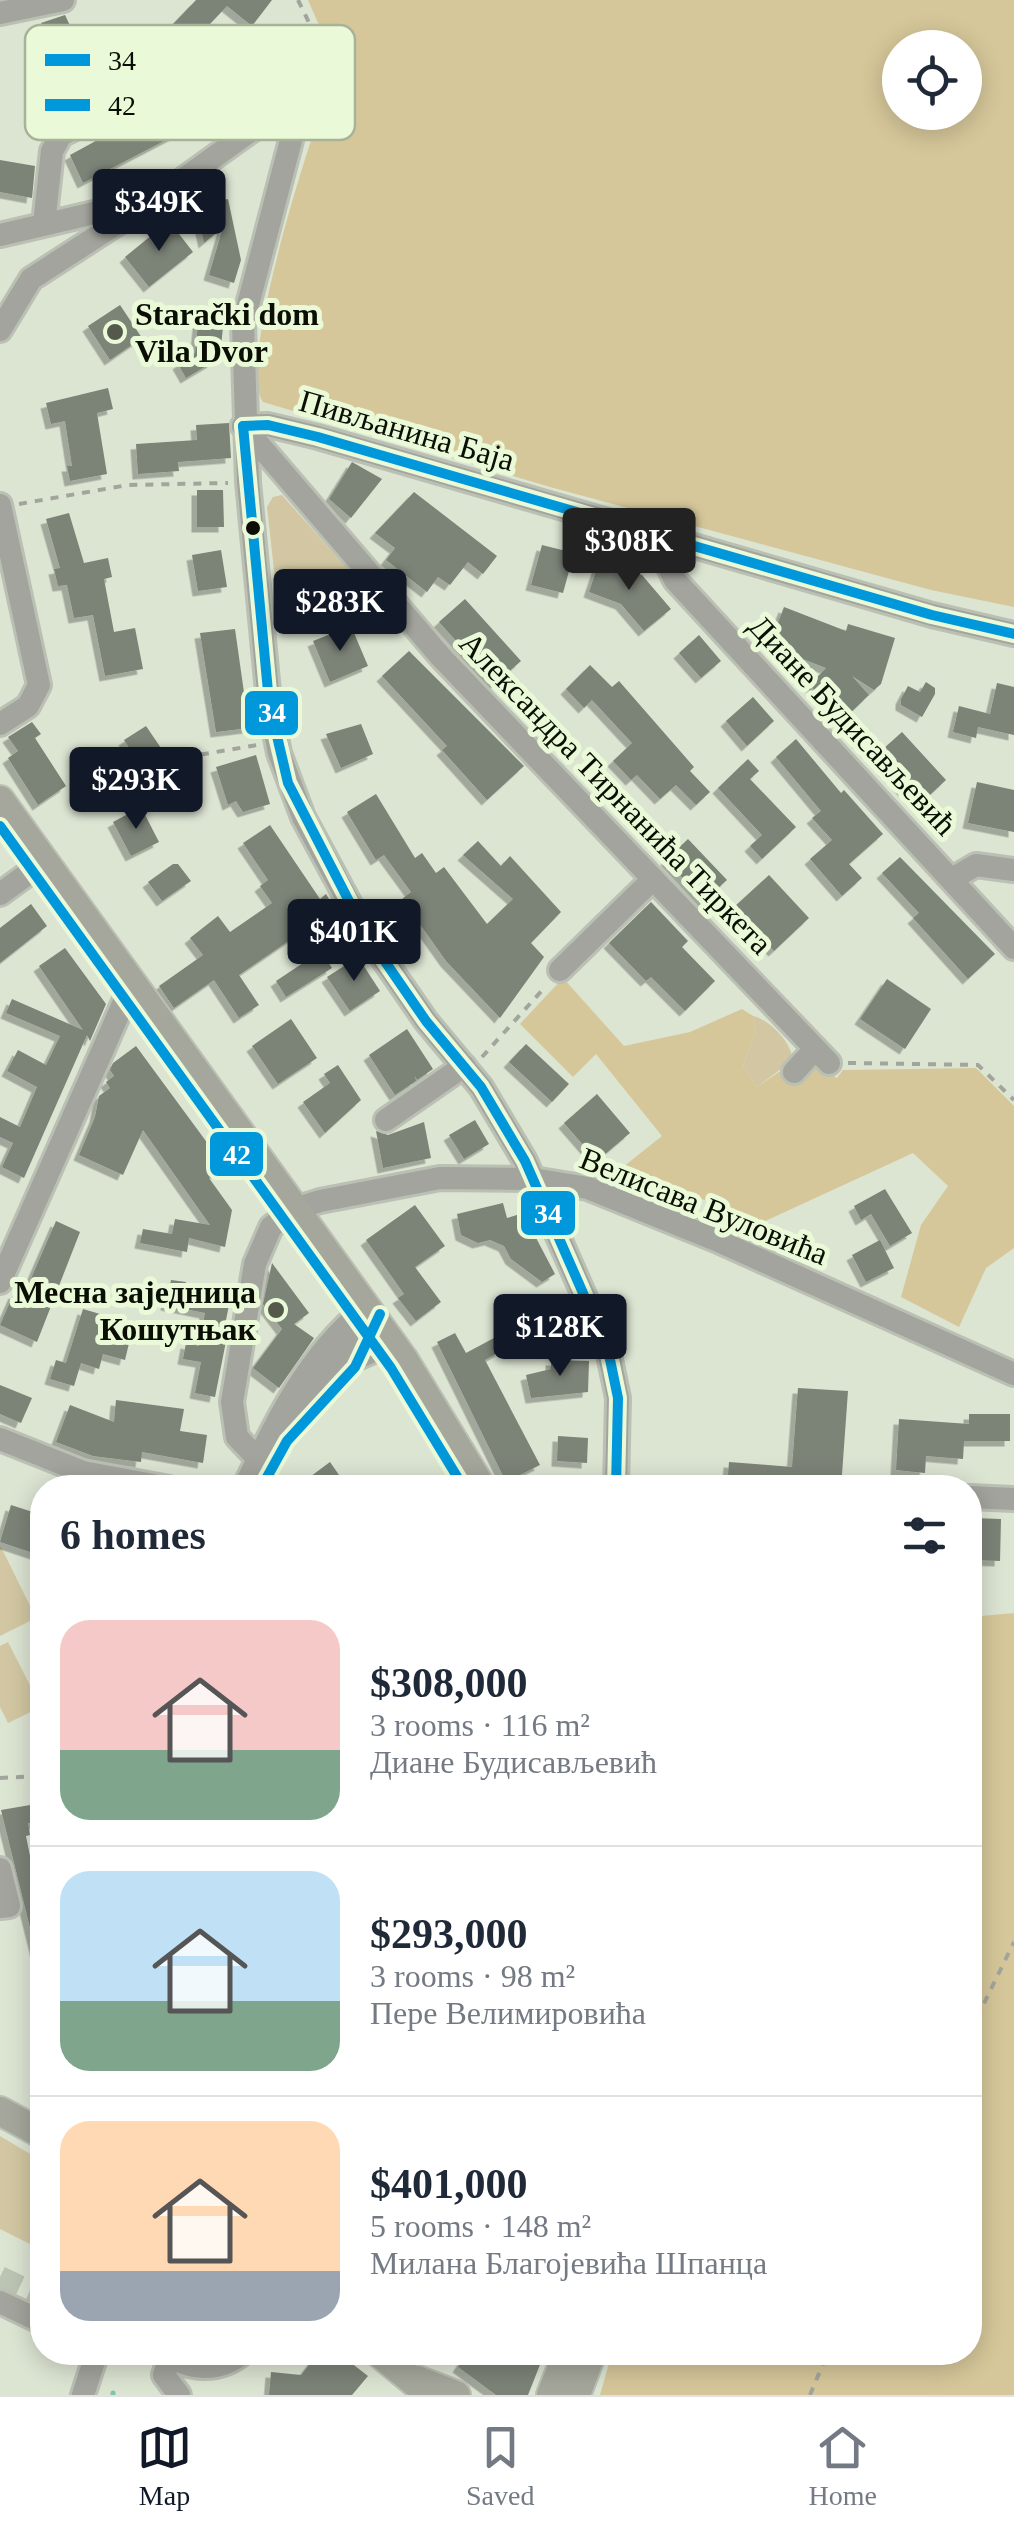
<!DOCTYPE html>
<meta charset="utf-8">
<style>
body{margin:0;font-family:"Times New Roman",serif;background:#f2f2f3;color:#1f2937;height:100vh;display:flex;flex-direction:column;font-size:38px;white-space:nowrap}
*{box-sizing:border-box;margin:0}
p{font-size:32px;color:#747a83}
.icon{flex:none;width:55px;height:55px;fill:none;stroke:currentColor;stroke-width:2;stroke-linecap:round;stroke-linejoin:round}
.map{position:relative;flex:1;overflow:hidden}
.drawer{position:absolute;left:30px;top:1475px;width:952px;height:890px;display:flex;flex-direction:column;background:#fff;border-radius:40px;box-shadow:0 5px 25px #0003}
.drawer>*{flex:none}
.fabs{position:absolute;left:882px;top:30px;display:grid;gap:20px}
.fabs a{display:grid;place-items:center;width:100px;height:100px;border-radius:50%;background:#fff;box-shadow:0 5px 25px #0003;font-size:50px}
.price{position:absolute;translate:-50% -85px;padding:0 22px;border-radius:10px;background:#111827;color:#fff;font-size:32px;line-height:65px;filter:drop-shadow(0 2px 5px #0008)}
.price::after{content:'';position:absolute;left:50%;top:60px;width:30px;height:22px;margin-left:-15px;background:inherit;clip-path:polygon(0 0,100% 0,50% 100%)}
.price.current{background:#222;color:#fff}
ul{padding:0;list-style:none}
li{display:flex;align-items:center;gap:30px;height:250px;padding:0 30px}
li+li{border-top:2px solid #e0e1e3}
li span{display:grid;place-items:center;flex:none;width:280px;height:200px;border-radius:30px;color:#555}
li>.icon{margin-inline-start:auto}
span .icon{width:120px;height:120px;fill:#fffc;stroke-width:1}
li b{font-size:42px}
h2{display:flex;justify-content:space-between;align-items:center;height:120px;padding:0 30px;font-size:42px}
.menu{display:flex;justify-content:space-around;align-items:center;height:140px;border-top:2px solid #e0e1e3;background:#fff;font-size:28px;color:#747a83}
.menu a{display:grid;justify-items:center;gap:5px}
.menu .current{color:#111827}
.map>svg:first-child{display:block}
.green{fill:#d2c7a2}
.forest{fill:#d6c79a;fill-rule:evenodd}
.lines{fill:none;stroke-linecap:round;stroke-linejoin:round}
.stream{stroke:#84c3a9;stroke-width:5}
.building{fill:#7b8377;filter:url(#shadow)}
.minor-tunnel{stroke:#bcc4b3;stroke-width:22;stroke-dasharray:22 11;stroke-linecap:butt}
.minor-casing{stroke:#bac0b3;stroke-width:28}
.major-casing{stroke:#bac0b3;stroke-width:32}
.path{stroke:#a3a59d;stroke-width:4;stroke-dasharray:8 8;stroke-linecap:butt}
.minor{stroke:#a3a49d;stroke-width:22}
.major{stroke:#a5a79c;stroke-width:28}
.bus-1-casing{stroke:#eaf9d7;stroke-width:18}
.bus-2-casing{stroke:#eaf9d7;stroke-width:18}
.bus-1{stroke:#0098da;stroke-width:10}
.bus-2{stroke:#0098da;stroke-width:10}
.poi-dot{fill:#54594c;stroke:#eaf9d7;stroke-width:4}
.bus-dot{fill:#0a0e04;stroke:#eaf9d7;stroke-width:4}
.labels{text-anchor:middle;stroke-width:10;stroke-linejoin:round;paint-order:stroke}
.poi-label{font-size:32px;font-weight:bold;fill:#0a0e04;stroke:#eaf9d7;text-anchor:start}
.street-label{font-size:32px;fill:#0a0e04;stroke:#eaf9d7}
.key{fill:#eaf9d7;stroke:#a7b298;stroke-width:2.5}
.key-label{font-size:28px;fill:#0a0e04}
.line-badge{stroke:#eaf9d7;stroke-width:4}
.badge-label{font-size:28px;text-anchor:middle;font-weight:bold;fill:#fff}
</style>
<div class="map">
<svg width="1014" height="2395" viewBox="0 0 1014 2395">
<defs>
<filter id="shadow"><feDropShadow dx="-5.5" dy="5.5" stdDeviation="0" flood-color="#0004"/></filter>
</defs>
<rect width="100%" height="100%" fill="#dce4d2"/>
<g class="green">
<path d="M282,495L369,593L281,633L267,507L273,497Z"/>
<path d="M753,1016C770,1020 791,1042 793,1060L757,1087L743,1066L755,1033Z"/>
<path d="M1,1547L36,1618L0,1636V1548Z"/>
<path d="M8,1642L41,1707L8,1723L0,1707V1646Z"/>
<path d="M0,2136L42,2161V2250L0,2229Z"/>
</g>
<g class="forest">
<path d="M308,0H1014V607L931,590L550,487L263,402C235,363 317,117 337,66ZM900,48H965V112H900Z"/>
<path d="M563,978L624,1046L690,1032L742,1009L753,1016L755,1033L743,1066L757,1087L782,1070L796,1083L815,1064L837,1078L843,1070L976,1068L1014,1106V1248L986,1268L959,1327L901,1297L921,1225L948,1186L913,1153L761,1223L623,1167L662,1136L596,1054L573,1077L520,1024Z"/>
<path d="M1014,1613V2395H600L612,2353L970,2352V1617Z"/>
</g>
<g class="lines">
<path class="stream" d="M113,2395V2393"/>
</g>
<g class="building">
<path d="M196,0H272L252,26L227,6L173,63L154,44Z"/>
<path d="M65,15L74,34L52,45L41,23Z"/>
<path d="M273,44L289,65L245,99L83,183L70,155L213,77L197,102Z"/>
<path d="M0,160L35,166L32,198L0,192Z"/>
<path d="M228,199L241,260L234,283L209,275L223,227L204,243L196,205Z"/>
<path d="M169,221L193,252L149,287L125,257Z"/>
<path d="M120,305L142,338L110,360L88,326Z"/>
<path d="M199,315L224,318L221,346L203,344L213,362L186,378L178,364L195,353Z"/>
<path d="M108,388L113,409L97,413L107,474L70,481L67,466H72L65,421L51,424L46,403Z"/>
<path d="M229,423L231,458L178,462L179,471L138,474L136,444L197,440L196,425Z"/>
<path d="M352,462L382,479L351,518L329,499Z"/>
<path d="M197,490H223L224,527H197Z"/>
<path d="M414,492L497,556L483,574L468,562L450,585L438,577L427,592L386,560L395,548L375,533Z"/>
<path d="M69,513L84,563L108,558L112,577L104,579L114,632L135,628L143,669L105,676L93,615L74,618L67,585L58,586L54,569L60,568L46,519Z"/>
<path d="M542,545L574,553L563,593L531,585Z"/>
<path d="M221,550L227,587L198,591L192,555Z"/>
<path d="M600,559L642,575L671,609L644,631L621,604L589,592Z"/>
<path d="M465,599L521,661L495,684L439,622Z"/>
<path d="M784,607L846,631L848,624L895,638L881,684L874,690L852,676L869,695L843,720L810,685L826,668L769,646Z"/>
<path d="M351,626L368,666L330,682L313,641Z"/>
<path d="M235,629L249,728L216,732L200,633Z"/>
<path d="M699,635L721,661L701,678L679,653Z"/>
<path d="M409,651L524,766L487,800L442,750L447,746L382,676Z"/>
<path d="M590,665L612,687L619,681L694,767L690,771L710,792L696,805L676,785L660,799L637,775L631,780L613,761L632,743L592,700L584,708L566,689Z"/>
<path d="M926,682L935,688V694L922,717L901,705V699L908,686L920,692Z"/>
<path d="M997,683L1014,687V735L978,727L976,738L953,732L959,706L990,714Z"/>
<path d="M753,697L774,721L747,746L726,721Z"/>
<path d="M32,722L41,734L35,738L66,786L38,805L8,758L18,751L8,737Z"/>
<path d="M361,724L373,754L341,768L326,734Z"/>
<path d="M146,726L161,748L138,762L124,740Z"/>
<path d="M902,732L946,780L918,806L897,783L905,775L882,750Z"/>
<path d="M796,739L841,793L844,790L883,834L849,864L862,878L842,896L810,859L832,840L812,818L821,811L776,757Z"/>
<path d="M256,755L270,804L243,812L236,801L228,805L216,767Z"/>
<path d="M748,759L759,771L750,779L796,827L762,859L750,846L762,835L718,788Z"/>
<path d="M977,782L1014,790V832L968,823Z"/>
<path d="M376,794L415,858L422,853L436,873L444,867L487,924L513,899L463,855L478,841L501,866L510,856L561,912L531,943L544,957L500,1018L446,961L402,899L411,892L384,855L376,860L347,812Z"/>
<path d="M141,807L159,842L131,856L113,822Z"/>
<path d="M270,825L320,899L326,894L335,909L239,975L259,1005L239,1018L214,980L174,1008L159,986L203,955L190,938L218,916L230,932L272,903L260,886L268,880L243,843Z"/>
<path d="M688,839L727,880L704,901L666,860Z"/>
<path d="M900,857L995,954L968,979L913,918L919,913L882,873Z"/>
<path d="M173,864H178L191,881L162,901L148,882Z"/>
<path d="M769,875L809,918L774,951L734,907Z"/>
<path d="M651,902L688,941L682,947L715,981L685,1011L651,977L646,981L609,943Z"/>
<path d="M31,904L47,926L0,963V928Z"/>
<path d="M65,948L106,1004L90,1041L87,1035L24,1178L2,1167L13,1143L0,1137V1117L20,1127L37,1087L7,1071L18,1050L46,1065L60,1036L6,1013L12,999L83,1030L39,966Z"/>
<path d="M321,951L332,968L286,997L276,981Z"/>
<path d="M358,957L380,991L350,1011L327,977Z"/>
<path d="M887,979L931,1009L905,1049L860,1019Z"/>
<path d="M291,1019L317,1058L278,1084L252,1046Z"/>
<path d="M407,1029L433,1069L417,1080L415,1076L416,1081L395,1095L369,1055Z"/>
<path d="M526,1044L569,1084L552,1102L509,1062Z"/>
<path d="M136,1046L225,1167L209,1178L232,1210L225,1247L189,1238L187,1252L140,1243L143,1229L172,1234L175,1219L210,1225L143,1130L123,1175L79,1155L95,1117L99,1096L110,1088L106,1082L114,1076L110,1070L113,1063Z"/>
<path d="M338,1065L361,1100L325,1133L303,1102L330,1083L324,1074Z"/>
<path d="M597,1094L630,1133L597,1161L564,1123Z"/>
<path d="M475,1120L489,1144L464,1159L449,1135Z"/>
<path d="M424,1122L431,1158L383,1168L376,1131L388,1135Z"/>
<path d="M885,1189L912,1233L890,1246L871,1214L861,1220L854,1206Z"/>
<path d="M503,1203L507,1218L523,1213L555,1274L542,1282L511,1259L504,1246L490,1240L478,1243L461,1235L457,1214Z"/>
<path d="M415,1205L445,1246L415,1267L441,1302L416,1321L398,1298L404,1294L366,1240Z"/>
<path d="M56,1221L80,1232L37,1342L0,1325L14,1293L23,1297Z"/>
<path d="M880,1240L894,1268L866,1282L852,1255Z"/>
<path d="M272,1263L309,1313L294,1324L314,1338L279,1388L253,1368L282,1329L263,1304Z"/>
<path d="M171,1280L186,1282L185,1288L215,1294L216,1287L232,1290L225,1325L230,1321L215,1397L195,1393L201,1362L183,1359L186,1343L199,1346L205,1313L166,1305Z"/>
<path d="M83,1309L117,1319L113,1330L131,1335L125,1360L103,1354L99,1369L81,1363L74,1386L50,1379L56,1360L66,1363Z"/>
<path d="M455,1333L466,1353L494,1338L501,1351L485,1360L540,1465L506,1482L437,1342Z"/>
<path d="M551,1360L589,1361L588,1392L531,1398L526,1375L551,1369Z"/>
<path d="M0,1385L32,1398L21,1423L0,1414Z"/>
<path d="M798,1388L848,1391L841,1488H727L729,1462L792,1467Z"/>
<path d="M116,1400L184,1409L180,1431L207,1435L203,1463L142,1452L141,1462L93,1456L56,1442L70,1405L114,1422Z"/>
<path d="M969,1414H1010V1441H964L963,1459L926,1456L925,1473L896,1470L899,1419L969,1424Z"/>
<path d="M558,1436L588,1438L587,1463L557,1461Z"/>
<path d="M330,1462L348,1488H295Z"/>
<path d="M11,1505L42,1515L36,1554L0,1542Z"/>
<path d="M974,1518L1001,1519L1000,1561L974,1560Z"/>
<path d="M42,1803V1824L28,1823L30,1835L26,1836L35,1881L42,1879V1956H37L1,1810Z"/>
<path d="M319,2352H337L368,2376L352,2395H269L271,2372L301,2375Z"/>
<path d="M468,2352H545L528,2395H496L458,2367Z"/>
</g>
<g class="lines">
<path class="minor-tunnel" d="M0,2277L42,2297"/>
<g class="minor-casing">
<g id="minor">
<path d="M0,13L63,0"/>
<path d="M289,110L295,125L243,324L248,482L269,702L279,753L303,817L366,934L426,1021L481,1087L525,1161L608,1350L618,1398L616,1488"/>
<path d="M289,110L334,56"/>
<path d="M44,224L52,151L61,135L247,43"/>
<path d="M0,235L133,204"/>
<path d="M0,330L31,279L167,191L281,109L289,110"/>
<path d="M243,426L441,657L829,1063"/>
<path d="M243,426L268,425L318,437L932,615L1014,634"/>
<path d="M0,505L39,685L28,706L0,724"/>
<path d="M663,537L664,557L675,580L1014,948"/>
<path d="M952,879L976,865L1014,870"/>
<path d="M0,894L44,862"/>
<path d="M560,970L653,879"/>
<path d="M794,1072L815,1049"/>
<path d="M386,1120L464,1066"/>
<path d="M0,1282L131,986"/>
<path d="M339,1366L378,1349L397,1351"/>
<path d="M283,1426L336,1367L365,1311"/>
<path d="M0,1439L83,1472L169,1488"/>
<path d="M258,1459L237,1437L232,1402L255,1264L271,1227L295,1209L320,1201L440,1178L533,1179L588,1188L716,1240L1014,1374"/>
<path d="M244,1488C276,1421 308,1355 366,1308"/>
<path d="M970,1497L1014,1499"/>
<path d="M0,1869L9,1906L0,1907"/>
<path d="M0,2302L42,2322"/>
<path d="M164,2352C189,2371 219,2373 244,2352"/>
<path d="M170,2357L164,2375L179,2395"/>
<path d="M83,2395L97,2352"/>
</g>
</g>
<g class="major-casing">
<g id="major">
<path d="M0,800L404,1360L482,1488"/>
<path d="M0,2111L42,2134"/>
<path d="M378,2352L430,2395"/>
<path d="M417,2380L456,2395"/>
<path d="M551,2395L568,2352"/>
<path d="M576,2395L592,2352"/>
</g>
</g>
<g class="path">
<path d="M298,0L320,45"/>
<path d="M19,504L128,485L228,483"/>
<path d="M116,797L181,758L257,745"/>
<path d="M482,1057L546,986"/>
<path d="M848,1063L978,1065L1014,1100"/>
<path d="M0,1778L42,1776"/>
<path d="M970,2032L1014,1942"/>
<path d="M810,2395L828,2352"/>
</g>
<use href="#minor" class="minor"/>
<use href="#major" class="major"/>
<g class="bus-1-casing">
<g id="bus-1">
<path d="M243,426L269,702L288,783L366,934L426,1021L481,1087L525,1161L608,1350L618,1398L616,1488"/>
<path d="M243,426L268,425L318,437L932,615L1014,634"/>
</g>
</g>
<g class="bus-2-casing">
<g id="bus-2">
<path d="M0,826L391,1368L464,1488"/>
<path d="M261,1488L287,1441L355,1367L380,1314"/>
</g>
</g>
<use href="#bus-1" class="bus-1"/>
<use href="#bus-2" class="bus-2"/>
</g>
<g class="poi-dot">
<circle cx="115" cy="332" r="10"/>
<circle cx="276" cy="1310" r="10"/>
</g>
<circle class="bus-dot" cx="253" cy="528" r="9"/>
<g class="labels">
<g class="poi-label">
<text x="135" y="325">Starački dom<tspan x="135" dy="37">Vila Dvor</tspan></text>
<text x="256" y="1303" text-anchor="end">Месна заједница<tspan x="256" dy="37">Кошутњак</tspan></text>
</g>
<g class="street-label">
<text transform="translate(407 430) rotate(16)" y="11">Пивљанина Баја</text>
<text transform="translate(853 725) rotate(47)" y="11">Диане Будисављевић</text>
<text transform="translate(616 793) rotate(46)" y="11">Александра Тирнанића Тиркета</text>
<text transform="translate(704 1206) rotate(22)" y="11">Велисава Вуловића</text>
</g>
</g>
<rect x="25" y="25" width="330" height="115" rx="15" class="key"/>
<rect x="45" y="54" width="45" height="12" fill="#0098da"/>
<rect x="45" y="99" width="45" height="12" fill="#0098da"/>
<g class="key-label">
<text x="108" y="70">34</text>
<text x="108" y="115">42</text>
</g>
<g class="line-badge">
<rect x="243" y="689" width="57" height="48" rx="10" fill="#0098da"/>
<rect x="208" y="1130" width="57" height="48" rx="10" fill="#0098da"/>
<rect x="519" y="1189" width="58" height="48" rx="10" fill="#0098da"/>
</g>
<g class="badge-label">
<text x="272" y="722">34</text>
<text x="237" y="1164">42</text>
<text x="548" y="1223">34</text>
</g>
</svg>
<div class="fabs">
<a><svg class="icon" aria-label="locate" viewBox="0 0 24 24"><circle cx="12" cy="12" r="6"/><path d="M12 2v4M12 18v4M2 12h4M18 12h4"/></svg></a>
</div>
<b class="price" style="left:159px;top:254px">$349K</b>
<b class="price current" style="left:629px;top:593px">$308K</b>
<b class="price" style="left:340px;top:654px">$283K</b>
<b class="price" style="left:136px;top:832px">$293K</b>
<b class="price" style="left:354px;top:984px">$401K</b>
<b class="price" style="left:560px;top:1379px">$128K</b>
<section class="drawer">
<h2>6 homes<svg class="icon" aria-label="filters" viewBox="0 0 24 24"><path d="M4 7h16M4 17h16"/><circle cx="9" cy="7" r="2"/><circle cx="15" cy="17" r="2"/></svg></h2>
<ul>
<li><span style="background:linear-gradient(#f6c9c9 65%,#7fa58c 0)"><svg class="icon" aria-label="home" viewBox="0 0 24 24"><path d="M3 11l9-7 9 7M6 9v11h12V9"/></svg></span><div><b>$308,000</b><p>3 rooms · 116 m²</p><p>Диане Будисављевић</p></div></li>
<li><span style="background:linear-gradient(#bfe0f5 65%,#7fa58c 0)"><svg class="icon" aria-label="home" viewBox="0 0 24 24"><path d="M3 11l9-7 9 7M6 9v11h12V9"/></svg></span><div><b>$293,000</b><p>3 rooms · 98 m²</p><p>Пере Велимировића</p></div></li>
<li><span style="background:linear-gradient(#ffd9b3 75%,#9aa5b1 0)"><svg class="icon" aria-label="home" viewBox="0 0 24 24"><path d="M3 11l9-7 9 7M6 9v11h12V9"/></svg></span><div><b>$401,000</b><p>5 rooms · 148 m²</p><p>Милана Благојевића Шпанца</p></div></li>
</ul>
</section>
</div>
<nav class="menu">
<a class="current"><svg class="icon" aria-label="map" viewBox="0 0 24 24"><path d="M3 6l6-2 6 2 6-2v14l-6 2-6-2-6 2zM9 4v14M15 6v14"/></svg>Map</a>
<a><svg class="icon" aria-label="saved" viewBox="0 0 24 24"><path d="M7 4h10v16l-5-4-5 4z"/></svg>Saved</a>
<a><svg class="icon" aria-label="home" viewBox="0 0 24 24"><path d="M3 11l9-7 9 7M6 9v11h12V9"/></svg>Home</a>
</nav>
